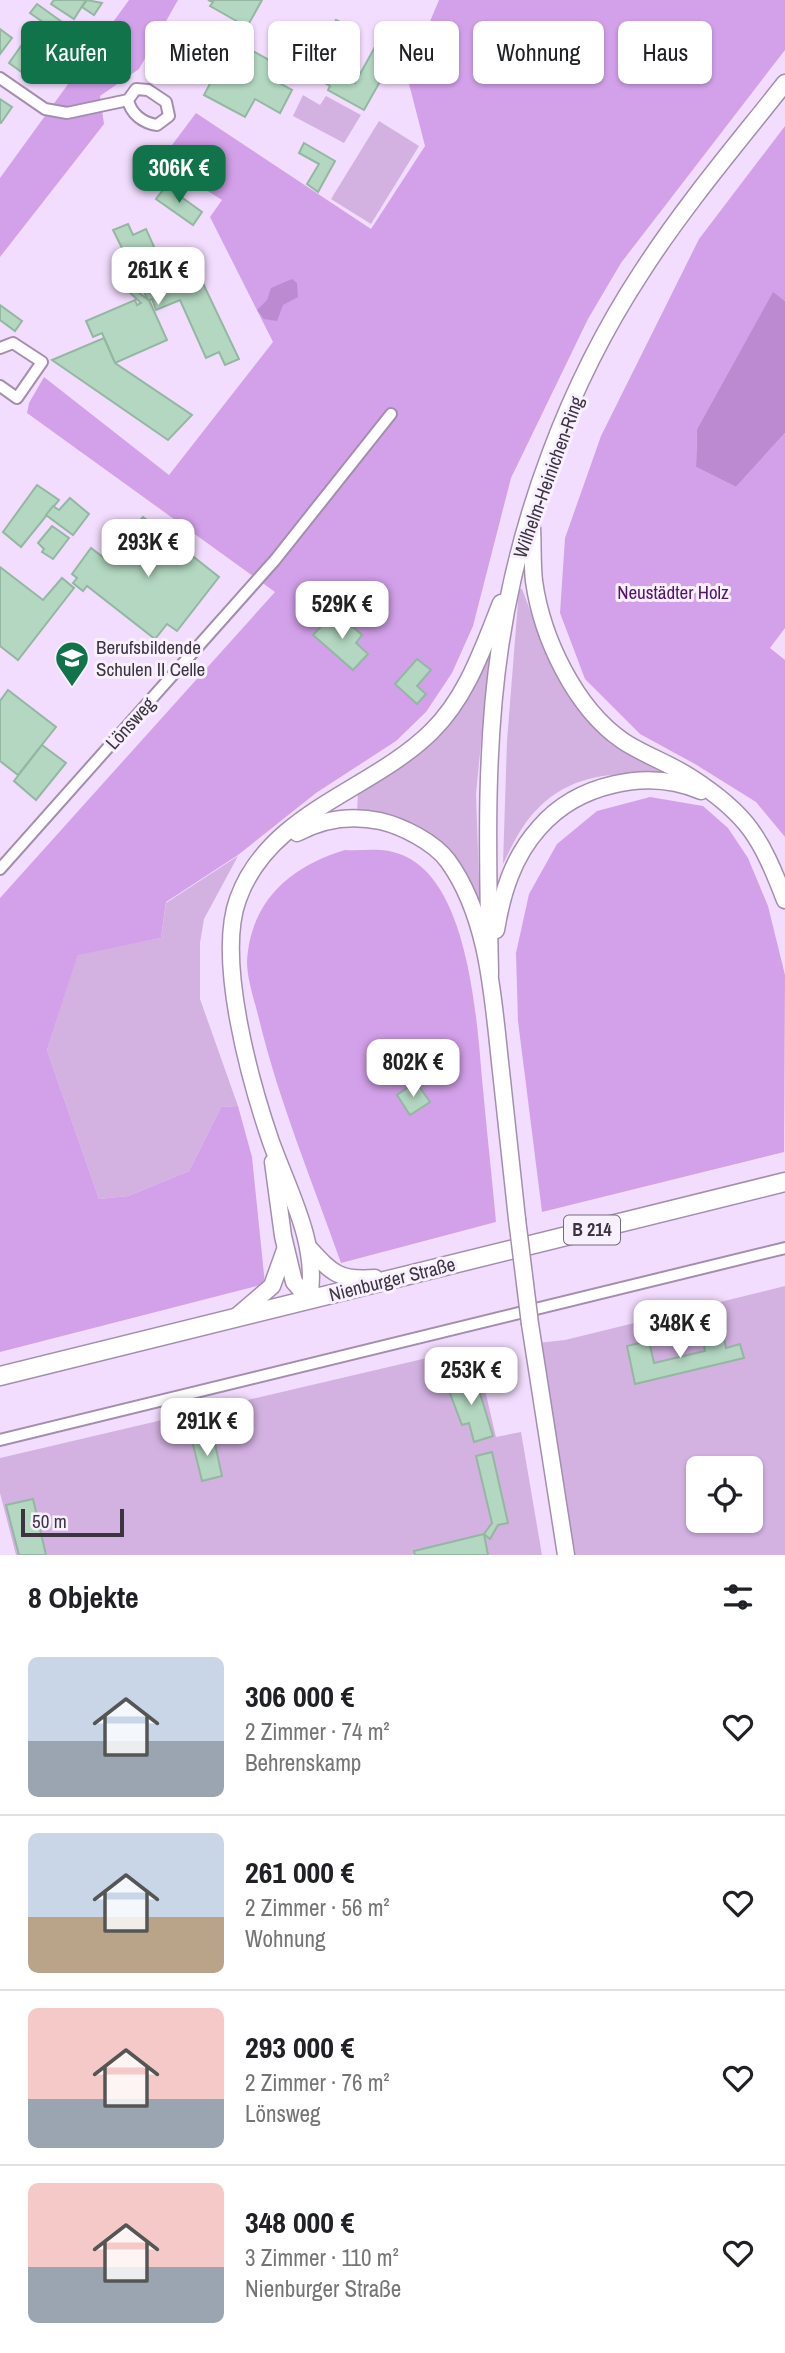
<!DOCTYPE html>
<html lang="de">
<meta charset="utf-8">
<style>
body{margin:0;font-family:"Archivo Narrow",sans-serif;background:#f6f6f6;color:#202124;height:100vh;display:flex;flex-direction:column;font-size:26px;white-space:nowrap}
*{box-sizing:border-box;margin:0}
p{font-size:23px;color:#757577}
.icon{flex:none;width:38px;height:38px;fill:none;stroke:currentColor;stroke-width:2;stroke-linecap:round;stroke-linejoin:round}
.map{position:relative;height:1555px;overflow:hidden}
.drawer{display:flex;flex-direction:column;background:#fff;flex:1}
.drawer>*{flex:none}
.guide{position:absolute;left:21px;top:21px;width:744px;height:63px;display:flex;gap:14px}
.buttons{position:absolute;left:686px;top:1456px;display:grid;gap:14px}
.buttons a{display:grid;place-items:center;width:77px;height:77px;border-radius:10px;background:#fff;box-shadow:0 2px 5px #0004;font-size:35px}
.scale{position:absolute;left:21px;bottom:18px;width:103px;box-sizing:border-box;padding-left:7px;border:4px solid #3d3441;border-top:0;font-size:19px;line-height:24px;white-space:nowrap;color:#3d3441;-webkit-text-stroke:5px #f9f0fd;paint-order:stroke}
.price{position:absolute;translate:-50% -60px;padding:0 16px;border-radius:14px;background:#fff;color:#222;font-size:23px;line-height:46px;filter:drop-shadow(0 2px 4px #0008)}
.price::after{content:'';position:absolute;left:50%;top:42px;width:21px;height:16px;margin-left:-10px;background:inherit;clip-path:polygon(0 0,100% 0,50% 100%)}
.price.selected{background:#117349;color:#fff}
ul{padding:0;list-style:none}
li{display:flex;align-items:center;gap:21px;height:175px;padding:0 28px}
li+li{border-top:2px solid #e0e0e0}
li span{display:grid;place-items:center;flex:none;width:196px;height:140px;border-radius:10px;color:#555}
li>.icon{margin-inline-start:auto}
span .icon{width:84px;height:84px;fill:#fffc;stroke-width:1}
li b{font-size:30px}
h2{display:flex;justify-content:space-between;align-items:center;height:84px;padding:0 28px;font-size:30px}
.pill{padding:0 24px;border-radius:10px;background:#fff;box-shadow:0 2px 5px #0004;font-size:24px;line-height:63px}
.pill.selected{background:#117349;color:#fff}
.map>svg:first-child{display:block}
.green{fill:#d3b2e2;fill-rule:evenodd}
.forest{fill:#d3a1ea}
.water{fill:#bb8ad1}
.building{fill:#b3d7c1;stroke:#94b7a2;stroke-width:2}
.lines{fill:none;stroke-linecap:round;stroke-linejoin:round}
.street-casing{stroke:#a38fad;stroke-width:14}
.secondary-casing{stroke:#a38fad;stroke-width:19}
.primary-casing{stroke:#a38fad;stroke-width:21}
.street{stroke:#fff;stroke-width:10}
.secondary{stroke:#fff;stroke-width:16}
.primary{stroke:#fff;stroke-width:18}
.secondary-bridge-casing{stroke:#a38fad;stroke-width:19;stroke-linecap:butt}
.secondary-bridge{stroke:#fff;stroke-width:16}
.labels{text-anchor:middle;stroke-width:6;stroke-linejoin:round;paint-order:stroke}
.shield{fill:#f9f0fd;stroke:#756c79;stroke-width:2}
.shield-label{font-size:18px;font-weight:bold;fill:#3d3441}
.street-label{font-size:19px;fill:#3d3441;stroke:#f9f0fd}
.park-label{font-size:19px;fill:#53156a;stroke:#f9f0fd}
.poi-label{font-size:19px;fill:#3d3441;stroke:#f9f0fd;text-anchor:start}
</style>
<div class="map">
<svg width="785" height="1555" viewBox="0 0 785 1555">
<rect width="100%" height="100%" fill="#f3ddfe"/>
<g class="green">
<path d="M303,95L320,105L326,96L361,115L344,143L293,116Z"/>
<path d="M379,121L419,146L371,224L331,199Z"/>
<path d="M519,589H522C543,643 562,704 609,742C626,756 651,765 670,776C615,771 564,772 527,821C517,834 510,850 503,864L507,741Z"/>
<path d="M490,651L476,794L480,910L464,871L452,854L357,812L358,792L461,706Z"/>
<path d="M238,856L204,919L200,943V999L238,1106L221,1107L189,1171L128,1196L99,1199L47,1050L78,954L161,938L166,903Z"/>
<path d="M785,1286V1555H575L538,1343L565,1340ZM698,1468H751V1521H698Z"/>
<path d="M427,1358L434,1382L480,1369L496,1437L521,1432L542,1555H16L0,1493V1458Z"/>
</g>
<g class="forest">
<path d="M129,0H178L139,69L100,96L104,124L0,257V178Z"/>
<path d="M439,0H785V50L621,263L588,319L511,478L473,626L452,673L426,712L396,741L316,793L238,855L166,902L161,938L78,955L47,1050L99,1199L128,1196L189,1171L221,1107L238,1106L252,1157L265,1284L0,1352V898L275,592L27,413L29,403L44,377L169,475L273,342L210,217L222,200L160,161L196,113L371,229L425,146L407,76Z"/>
<path d="M785,126V301L773,293L697,429L696,467L736,487L785,433V628L770,648L785,660V837L756,802L695,764L640,734L585,679L560,613L565,538L601,436L699,239Z"/>
<path d="M650,797L703,806L728,828L748,858L768,906L785,975L784,1152L542,1212L518,1021L516,953L529,894L557,844L597,811Z"/>
<path d="M345,850C360,851 379,848 393,852C471,870 477,1027 483,1089C487,1133 492,1178 496,1222L341,1263C313,1183 279,1102 259,1019C255,1002 247,980 247,962C250,901 291,866 345,850Z"/>
</g>
<g class="water">
<path d="M292,279L297,283L298,297L283,305L277,321L264,319L257,310L267,300L271,288Z"/>
<path d="M773,292L785,301V433L736,487L696,467L697,429Z"/>
</g>
<g class="building">
<path d="M54,0H86L74,19L51,4Z"/>
<path d="M87,0L102,3L94,15L82,7Z"/>
<path d="M208,0H262L247,27L210,6L213,2Z"/>
<path d="M37,4L69,27L63,36L30,13Z"/>
<path d="M336,20L355,30L333,70L355,83L375,47L385,53L382,58L391,62L364,110L328,90L330,86L323,82L326,76L292,57L295,53L287,49L294,37L319,50Z"/>
<path d="M0,29L12,38L0,54Z"/>
<path d="M75,30L82,34L70,53L63,48Z"/>
<path d="M205,38L223,48L229,38L280,66L272,79L292,90L280,113L255,99L245,117L204,95L212,80L189,67Z"/>
<path d="M26,39L40,48L23,73L9,63Z"/>
<path d="M55,46L62,52L50,67L43,62Z"/>
<path d="M0,99L12,107L1,123H0Z"/>
<path d="M304,143L335,161L318,192L307,184L319,164L299,153Z"/>
<path d="M166,186L202,212L193,225L156,199Z"/>
<path d="M128,224L133,235L146,229L173,289L200,277L239,359L225,365L219,352L206,358L180,300L156,310L152,299L149,300L167,340L115,363L102,333L93,337L86,321L135,300L137,305L141,303L127,290L131,286L148,300L113,230Z"/>
<path d="M0,305L22,321L15,331L0,320Z"/>
<path d="M104,338L115,363L192,415L168,440L52,360Z"/>
<path d="M37,485L59,500L21,547L3,532Z"/>
<path d="M70,498L89,514L73,535L46,515L53,506L59,510Z"/>
<path d="M143,517L219,577L177,631L167,624L155,639L87,586L83,591L73,583L77,578L72,574L91,548L108,561Z"/>
<path d="M52,526L69,538L53,559L42,552L44,549L38,543Z"/>
<path d="M0,567L43,600L62,578L74,588L18,660L0,646Z"/>
<path d="M342,617L362,635L356,643L368,654L353,670L313,635L329,618L336,624Z"/>
<path d="M417,659L431,670L417,686L426,694L417,704L395,684Z"/>
<path d="M8,690L56,727L18,775L0,761V701Z"/>
<path d="M42,745L66,763L36,800L14,781Z"/>
<path d="M416,1082L430,1102L410,1115L397,1095Z"/>
<path d="M723,1334L726,1348L740,1344L744,1358L635,1384L627,1346L649,1341L654,1363L705,1351L703,1339Z"/>
<path d="M475,1377L493,1436L474,1442L469,1423L462,1425L446,1383Z"/>
<path d="M205,1421L208,1431L193,1434L191,1425Z"/>
<path d="M213,1435L222,1476L202,1481L192,1440Z"/>
<path d="M492,1452L508,1523L498,1525L490,1539L484,1534L492,1523L476,1456Z"/>
<path d="M33,1499L46,1555H19L6,1505Z"/>
<path d="M484,1534L488,1555H415L414,1551Z"/>
</g>
<g class="lines">
<g class="street-casing">
<g id="street">
<path d="M0,78L45,109L67,113L128,100L136,89L148,90L166,102L169,116L157,125C143,123 131,114 128,100"/>
<path d="M0,348L13,343L42,362L17,398L0,386"/>
<path d="M0,869L275,560L391,414"/>
<path d="M0,1440L785,1248"/>
</g>
</g>
<g class="secondary-casing">
<g id="secondary">
<path d="M532,528C533,545 532,564 534,581C542,638 575,708 623,741C644,755 669,763 690,777C748,814 761,838 785,900"/>
<path d="M297,833C323,819 351,815 380,821C402,826 434,842 448,861C490,919 493,1002 501,1071C506,1120 512,1170 517,1219"/>
<path d="M496,930C502,893 513,857 539,828C577,784 647,768 701,791"/>
<path d="M490,974C488,865 484,755 500,647C519,517 569,383 641,273C684,206 736,145 785,83"/>
<path d="M273,1162L283,1236L294,1282L309,1299"/>
<path d="M309,1248C332,1273 339,1281 375,1278"/>
<path d="M309,1299C319,1245 289,1192 271,1142C250,1081 216,959 238,899C269,812 371,791 431,732C467,697 483,648 501,603"/>
<path d="M236,1317L272,1286L285,1250"/>
<path d="M530,1324L566,1555"/>
</g>
</g>
<g class="primary-casing">
<path id="primary" d="M0,1376L785,1182"/>
</g>
<use href="#street" class="street"/>
<use href="#secondary" class="secondary"/>
<use href="#primary" class="primary"/>
<g class="secondary-bridge-casing">
<path id="secondary-bridge" d="M517,1219L530,1324"/>
</g>
<use href="#secondary-bridge" class="secondary-bridge"/>
</g>
<defs>
<g id="school-pin" transform="scale(1.75)"><path d="M0 17L-7.5 6A9.5 9.5 0 1 1 7.5 6Z" fill="#117349" stroke="#f9f0fd"/><path d="M0-5L7-2L0 1L-7-2ZM-4 1L0 2.5L4 1V4Q0 6-4 4Z" fill="#fff"/></g>
</defs>
<g fill-rule="evenodd">
<use href="#school-pin" x="72" y="658"/>
</g>
<g class="labels">
<rect class="shield" x="564" y="1215.5" width="56" height="29" rx="5"/>
<g class="shield-label">
<text x="592" y="1236">B 214</text>
</g>
<g class="street-label">
<text transform="translate(548 477) rotate(-70)" y="7">Wilhelm-Heinichen-Ring</text>
<text transform="translate(130 723) rotate(-48)" y="7">Lönsweg</text>
<text transform="translate(392 1279) rotate(-14)" y="7">Nienburger Straße</text>
</g>
<g class="park-label">
<text x="673" y="599">Neustädter Holz</text>
</g>
<g class="poi-label">
<text x="96" y="654">Berufsbildende<tspan x="96" dy="22">Schulen II Celle</tspan></text>
</g>
</g>
</svg>
<div class="buttons">
<a><svg class="icon" aria-label="locate" viewBox="0 0 24 24"><circle cx="12" cy="12" r="6"/><path d="M12 2v4M12 18v4M2 12h4M18 12h4"/></svg></a>
</div>
<div class="scale">50 m</div>
<b class="price selected" style="left:179px;top:205px">306K €</b>
<b class="price" style="left:158px;top:307px">261K €</b>
<b class="price" style="left:148px;top:579px">293K €</b>
<b class="price" style="left:342px;top:641px">529K €</b>
<b class="price" style="left:413px;top:1099px">802K €</b>
<b class="price" style="left:680px;top:1360px">348K €</b>
<b class="price" style="left:471px;top:1407px">253K €</b>
<b class="price" style="left:207px;top:1458px">291K €</b>
<div class="guide">
<a class="pill selected">Kaufen</a>
<a class="pill">Mieten</a>
<a class="pill">Filter</a>
<a class="pill">Neu</a>
<a class="pill">Wohnung</a>
<a class="pill">Haus</a>
</div>
</div>
<section class="drawer">
<h2>8 Objekte<svg class="icon" aria-label="filters" viewBox="0 0 24 24"><path d="M4 7h16M4 17h16"/><circle cx="9" cy="7" r="2"/><circle cx="15" cy="17" r="2"/></svg></h2>
<ul>
<li><span style="background:linear-gradient(#c9d6e8 60%,#9aa5b1 0)"><svg class="icon" aria-label="home" viewBox="0 0 24 24"><path d="M3 11l9-7 9 7M6 9v11h12V9"/></svg></span><div><b>306 000 €</b><p>2 Zimmer · 74 m²</p><p>Behrenskamp</p></div><svg class="icon" aria-label="heart" viewBox="0 0 24 24"><path d="M12 20l-8-8c-3-5 5-10 8-4 3-6 11-1 8 4z"/></svg></li>
<li><span style="background:linear-gradient(#c9d6e8 60%,#b9a48a 0)"><svg class="icon" aria-label="home" viewBox="0 0 24 24"><path d="M3 11l9-7 9 7M6 9v11h12V9"/></svg></span><div><b>261 000 €</b><p>2 Zimmer · 56 m²</p><p>Wohnung</p></div><svg class="icon" aria-label="heart" viewBox="0 0 24 24"><path d="M12 20l-8-8c-3-5 5-10 8-4 3-6 11-1 8 4z"/></svg></li>
<li><span style="background:linear-gradient(#f6c9c9 65%,#9aa5b1 0)"><svg class="icon" aria-label="home" viewBox="0 0 24 24"><path d="M3 11l9-7 9 7M6 9v11h12V9"/></svg></span><div><b>293 000 €</b><p>2 Zimmer · 76 m²</p><p>Lönsweg</p></div><svg class="icon" aria-label="heart" viewBox="0 0 24 24"><path d="M12 20l-8-8c-3-5 5-10 8-4 3-6 11-1 8 4z"/></svg></li>
<li><span style="background:linear-gradient(#f6c9c9 60%,#9aa5b1 0)"><svg class="icon" aria-label="home" viewBox="0 0 24 24"><path d="M3 11l9-7 9 7M6 9v11h12V9"/></svg></span><div><b>348 000 €</b><p>3 Zimmer · 110 m²</p><p>Nienburger Straße</p></div><svg class="icon" aria-label="heart" viewBox="0 0 24 24"><path d="M12 20l-8-8c-3-5 5-10 8-4 3-6 11-1 8 4z"/></svg></li>
</ul>
</section>
